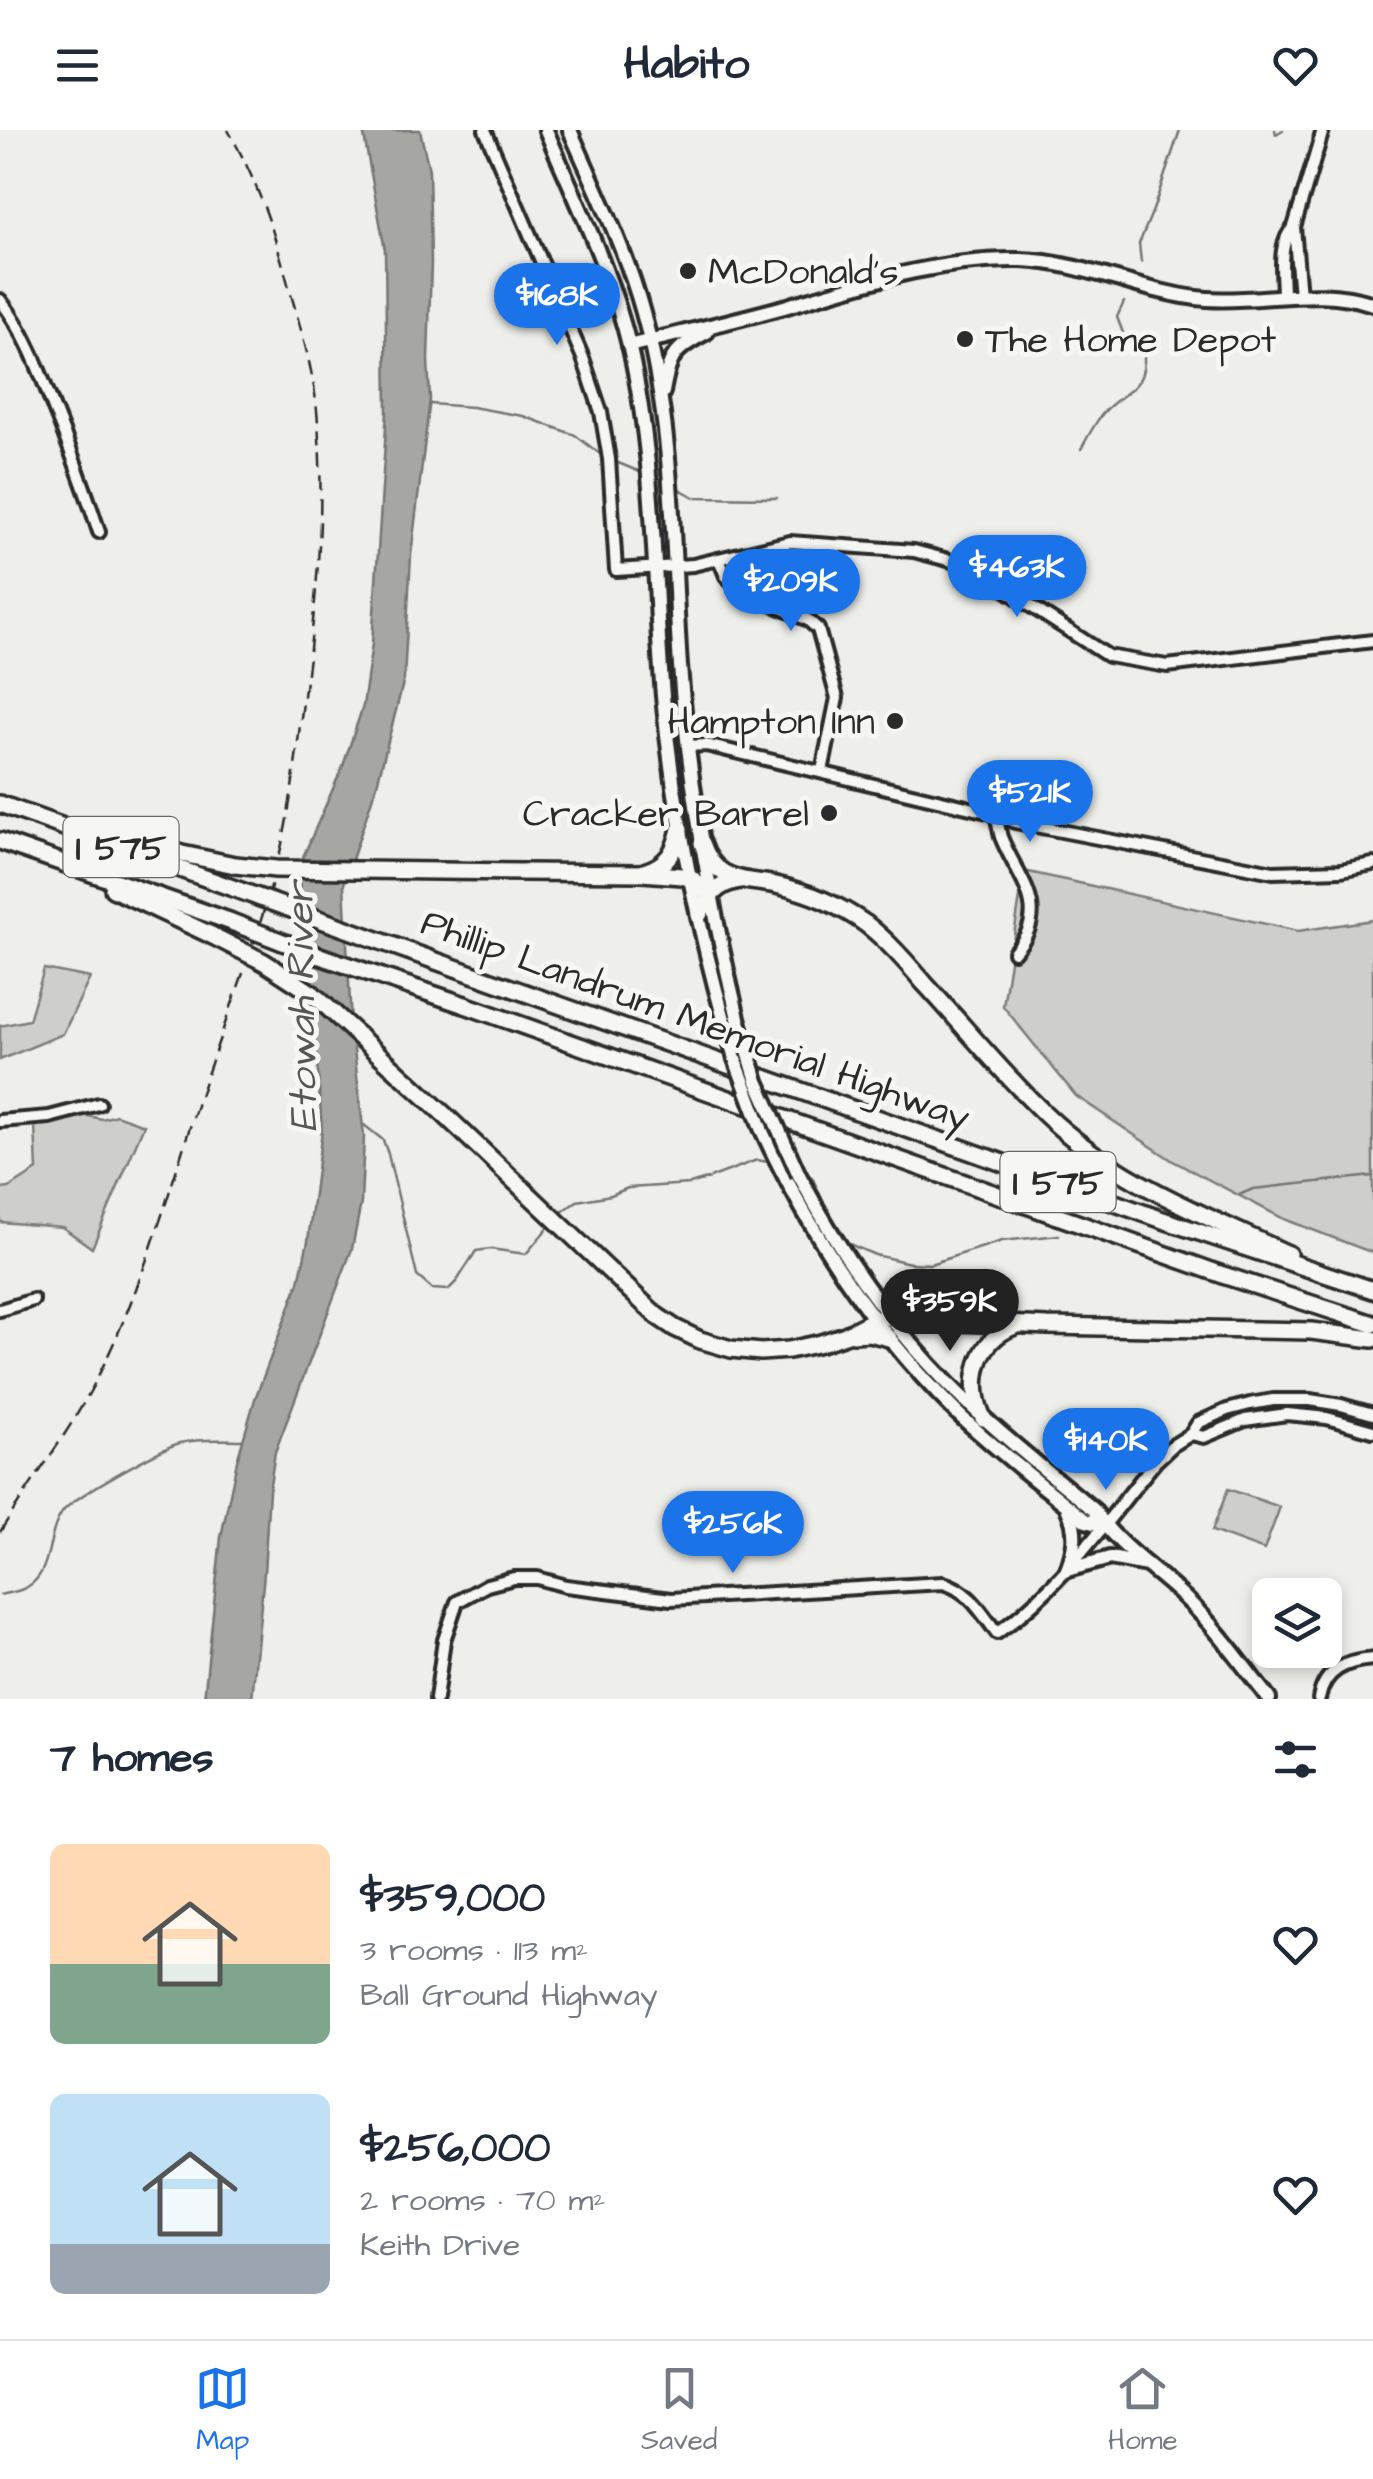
<!DOCTYPE html>
<meta charset="utf-8">
<style>
body{margin:0;font-family:"Architects Daughter",sans-serif;background:#f6f6f7;color:#1f2937;height:100vh;display:flex;flex-direction:column;font-size:38px;white-space:nowrap}
*{box-sizing:border-box;margin:0}
p{font-size:32px;color:#747a83}
.icon{flex:none;width:55px;height:55px;fill:none;stroke:currentColor;stroke-width:2;stroke-linecap:round;stroke-linejoin:round}
.map{position:relative;height:1569px;overflow:hidden}
.side{display:flex;flex-direction:column;background:#fff;flex:1}
.side>*{flex:none}
.tools{position:absolute;left:1252px;top:1448px;display:grid;gap:20px}
.tools a{display:grid;place-items:center;width:90px;height:90px;border-radius:15px;background:#fff;box-shadow:0 5px 15px #0003;font-size:50px}
.price{position:absolute;translate:-50% -85px;padding:0 22px;border-radius:35px;background:#1a73e8;color:#fff;font-size:32px;line-height:65px;filter:drop-shadow(0 2px 5px #0008)}
.price::after{content:'';position:absolute;left:50%;top:60px;width:30px;height:22px;margin-left:-15px;background:inherit;clip-path:polygon(0 0,100% 0,50% 100%)}
.price.current{background:#222;color:#fff}
ul{padding:0;list-style:none}
li{display:flex;align-items:center;gap:30px;height:250px;padding:0 50px}
li span{display:grid;place-items:center;flex:none;width:280px;height:200px;border-radius:15px;color:#555}
li>.icon{margin-inline-start:auto}
span .icon{width:120px;height:120px;fill:#fffc;stroke-width:1}
li b{font-size:42px}
h2{display:flex;justify-content:space-between;align-items:center;height:120px;padding:0 50px;font-size:42px}
header{display:flex;justify-content:space-between;align-items:center;height:130px;padding:0 50px;background:#fff;font-size:45px;font-weight:700}
.tab-bar{display:flex;justify-content:space-around;align-items:center;height:140px;border-top:2px solid #e0e1e3;background:#fff;font-size:28px;color:#747a83}
.tab-bar a{display:grid;justify-items:center;gap:5px}
.tab-bar .current{color:#1a73e8}
.map>svg:first-child{display:block}
.green{fill:#cececa;stroke:#7c7c7a;stroke-width:2.5}
.water{fill:#a6a6a3;stroke:#757573;stroke-width:2.5}
.lines{fill:none;stroke-linecap:round;stroke-linejoin:round}
.stream{stroke:#757573;stroke-width:2.5}
.minor-casing{stroke:#2b2b2b;stroke-width:18}
.major-casing{stroke:#2b2b2b;stroke-width:20}
.highway-casing{stroke:#2b2b2b;stroke-width:22}
.minor{stroke:#f6f6f2;stroke-width:10}
.major{stroke:#f6f6f2;stroke-width:12}
.highway{stroke:#f6f6f2;stroke-width:15}
.rail{stroke:#2b2b2b;stroke-width:2.5;stroke-dasharray:15 8;stroke-linecap:butt}
.major-bridge-casing{stroke:#2b2b2b;stroke-width:20;stroke-linecap:butt}
.highway-bridge-casing{stroke:#2b2b2b;stroke-width:22;stroke-linecap:butt}
.major-bridge{stroke:#f6f6f2;stroke-width:12}
.highway-bridge{stroke:#f6f6f2;stroke-width:15}
.poi-dot{fill:#2b2b2b;stroke:#f6f6f2;stroke-width:4}
.labels{text-anchor:middle;stroke-width:10;stroke-linejoin:round;paint-order:stroke}
.shield{fill:#f6f6f2;stroke:#686867;stroke-width:2.5}
.shield-label{font-size:35px;font-weight:bold;fill:#2b2b2b}
.poi-label{font-size:38px;fill:#2b2b2b;stroke:#f6f6f2;text-anchor:start}
.street-label{font-size:38px;fill:#2b2b2b;stroke:#f6f6f2}
.water-label{font-size:40px;font-style:italic;fill:#565655;stroke:#f6f6f2}
</style>
<header><svg class="icon" aria-label="menu" viewBox="0 0 24 24"><path d="M4 6h16M4 12h16M4 18h16"/></svg>Habito<svg class="icon" aria-label="heart" viewBox="0 0 24 24"><path d="M12 20l-8-8c-3-5 5-10 8-4 3-6 11-1 8 4z"/></svg></header>
<div class="map">
<svg width="1373" height="1569" viewBox="0 0 1373 1569">
<rect width="100%" height="100%" fill="#eeeeea"/>
<filter id="ink" filterUnits="userSpaceOnUse"><feTurbulence type="fractalNoise" baseFrequency=".01" numOctaves="2"/><feDisplacementMap in="SourceGraphic" scale="20" xChannelSelector="R" yChannelSelector="G"/><feConvolveMatrix kernelMatrix="1 2 1 2 8 2 1 2 1" color-interpolation-filters="sRGB"/></filter>
<g filter="url(#ink)">
<g class="green">
<path d="M1024,741L1298,801L1373,790V1123L1284,1089L1173,1031L1076,966L1003,876Z"/>
<path d="M44,839L90,848L63,904L0,930V896L29,890Z"/>
<path d="M83,985L102,989L116,985L144,995L92,1118L62,1097L0,1092V1059L9,1058L37,1040L35,995L61,991Z"/>
<path d="M1228,1359L1280,1377L1264,1420L1212,1401Z"/>
</g>
<path class="water" d="M363,0H420L429,40L431,132L428,230L430,269L411,425L404,549L377,654L344,754L351,893L364,1006L361,1073L352,1119L275,1322L269,1361L264,1443L252,1569H204L221,1407L237,1331L255,1269L299,1152L308,1111L322,1000L316,917L301,787L299,736L343,636L363,576L372,514L387,281L385,120Z"/>
<g class="lines">
<g class="stream">
<path d="M1275,0L1276,4L1283,0"/>
<path d="M1141,132L1139,114L1153,80L1180,0"/>
<path d="M430,274L472,277L523,286L575,305L604,327"/>
<path d="M1081,319C1088,307 1095,292 1104,282C1125,259 1146,261 1144,223L1126,211L1117,187L1124,172"/>
<path d="M611,330L645,344"/>
<path d="M676,357L694,367L777,368"/>
<path d="M364,995L383,1010L388,1024L417,1146L432,1159L448,1160L457,1151L476,1121L490,1119L526,1124L550,1095"/>
<path d="M804,1043L812,1047L830,1087"/>
<path d="M1239,1065L1253,1059L1373,1046"/>
<path d="M558,1085L577,1071L611,1065L628,1058L690,1054L710,1048L757,1030L773,1033"/>
<path d="M841,1106L849,1114L875,1125L910,1133L930,1134L1002,1111L1059,1105"/>
<path d="M0,1465C7,1463 16,1462 23,1459C55,1446 44,1402 65,1379C78,1365 161,1318 180,1313C200,1308 223,1310 243,1310"/>
</g>
<g class="minor-casing">
<g id="minor">
<path d="M485,0L583,228L601,282L609,329L616,440L693,435L790,412L914,421L967,435L1108,526L1167,536L1373,511"/>
<path d="M1300,165L1294,97L1323,0"/>
<path d="M1283,166C1283,144 1277,113 1294,97"/>
<path d="M0,170C25,201 39,239 53,276C70,318 85,359 99,402"/>
<path d="M719,429L726,446L734,454L754,466L808,490L818,499L837,568L822,641"/>
<path d="M688,616L706,615L996,684L1015,692L1273,742L1341,740L1373,734"/>
<path d="M996,684C998,692 999,700 1001,707C1018,750 1053,779 1014,822"/>
<path d="M0,991L49,987L99,974"/>
<path d="M0,1180L33,1170"/>
<path d="M1191,1304L1204,1307L1245,1290L1287,1284L1327,1288L1373,1301"/>
<path d="M436,1569L444,1510L457,1472L487,1455L514,1448H537L566,1456L671,1469L943,1453C969,1460 981,1482 997,1503C1062,1457 1106,1391 1156,1331L1172,1316L1191,1304L1198,1293L1227,1280L1250,1274L1273,1270H1310L1341,1275L1373,1284"/>
<path d="M1319,1569C1324,1540 1346,1531 1373,1529"/>
</g>
</g>
<g class="major-casing">
<g id="major">
<path d="M546,0C576,71 612,143 630,219C656,332 653,450 663,566C673,676 695,786 725,893"/>
<path d="M570,0C596,60 626,120 643,183C675,299 672,418 680,536C689,655 710,772 738,888"/>
<path d="M629,216C681,203 733,191 784,177C862,154 939,128 1021,130C1086,132 1143,164 1207,169C1262,173 1319,155 1373,174"/>
<path d="M663,262C669,226 674,219 707,202"/>
<path d="M761,998C810,1104 873,1200 956,1282C997,1321 1042,1355 1086,1391L1104,1396"/>
<path d="M799,1045C846,1135 907,1219 983,1287C1019,1320 1057,1349 1094,1380C1116,1415 1155,1439 1184,1467C1216,1497 1242,1534 1269,1569"/>
<path d="M1067,1440L1110,1428L1147,1435"/>
<path d="M1067,1440C1075,1419 1078,1401 1068,1380"/>
</g>
</g>
<g class="highway-casing">
<g id="highway">
<path d="M0,674L241,761"/>
<path d="M104,701L182,724L235,735"/>
<path d="M0,711L229,791"/>
<path d="M702,713C706,725 712,736 724,743C740,752 758,751 776,755C808,762 839,775 866,794C888,811 907,833 925,854C965,897 1002,943 1044,983C1113,1050 1202,1084 1288,1124"/>
<path d="M522,742L642,743L682,746L694,750L710,766"/>
<path d="M644,742C668,735 675,721 680,699"/>
<path d="M113,759L211,805"/>
<path d="M699,785C708,766 718,753 740,750"/>
<path d="M475,845L1163,1090L1373,1160"/>
<path d="M465,875L1223,1145L1373,1194"/>
<path d="M448,988L657,1186L675,1198L700,1210L731,1219L761,1222L789,1220L821,1213L845,1205L874,1190L890,1186L916,1190L1048,1196L1311,1201L1373,1209"/>
<path d="M853,1204L869,1203L889,1208"/>
<path d="M983,1288C967,1253 976,1210 1015,1196"/>
</g>
</g>
<use href="#minor" class="minor"/>
<use href="#major" class="major"/>
<use href="#highway" class="highway"/>
<path class="rail" d="M0,1402C30,1353 66,1307 93,1256C141,1164 168,1064 200,966C227,883 263,798 282,714C292,670 296,625 302,580C316,479 327,374 316,271C311,232 299,192 288,154C273,97 257,51 228,0"/>
<g class="major-bridge-casing">
<g id="major-bridge">
<path d="M738,888L757,951L799,1045"/>
<path d="M725,893L735,929L761,998"/>
</g>
</g>
<g class="highway-bridge-casing">
<g id="highway-bridge">
<path d="M235,735L276,739L522,742"/>
<path d="M241,761L475,845"/>
<path d="M229,791L311,823L465,875"/>
<path d="M211,805L264,832L313,864L448,988"/>
</g>
</g>
<use href="#major-bridge" class="major-bridge"/>
<use href="#highway-bridge" class="highway-bridge"/>
</g>
</g>
<g class="poi-dot">
<circle cx="688" cy="141" r="10"/>
<circle cx="965" cy="209" r="10"/>
<circle cx="895" cy="591" r="10"/>
<circle cx="829" cy="683" r="10"/>
</g>
<g class="labels">
<g class="shield">
<rect x="63.5" y="687" width="115" height="60" rx="8"/>
<rect x="1000.5" y="1022" width="115" height="60" rx="8"/>
</g>
<g class="shield-label">
<text x="121" y="729">I 575</text>
<text x="1058" y="1064">I 575</text>
</g>
<g class="poi-label">
<text x="708" y="154">McDonald's</text>
<text x="985" y="222">The Home Depot</text>
<text x="875" y="604" text-anchor="end">Hampton Inn</text>
<text x="809" y="696" text-anchor="end">Cracker Barrel</text>
</g>
<g class="street-label">
<text transform="translate(696 889) rotate(20)" y="13">Phillip Landrum Memorial Highway</text>
</g>
<g class="water-label">
<text transform="translate(300 877) rotate(-91)" y="14">Etowah River</text>
</g>
</g>
</svg>
<div class="tools">
<a><svg class="icon" aria-label="layers" viewBox="0 0 24 24"><path d="M12 4l9 5-9 5-9-5zM3 14l9 5 9-5"/></svg></a>
</div>
<b class="price" style="left:557px;top:218px">$168K</b>
<b class="price" style="left:1017px;top:490px">$463K</b>
<b class="price" style="left:791px;top:504px">$209K</b>
<b class="price" style="left:1030px;top:715px">$521K</b>
<b class="price current" style="left:950px;top:1224px">$359K</b>
<b class="price" style="left:1106px;top:1363px">$140K</b>
<b class="price" style="left:733px;top:1446px">$256K</b>
</div>
<section class="side">
<h2>7 homes<svg class="icon" aria-label="filters" viewBox="0 0 24 24"><path d="M4 7h16M4 17h16"/><circle cx="9" cy="7" r="2"/><circle cx="15" cy="17" r="2"/></svg></h2>
<ul>
<li><span style="background:linear-gradient(#ffd9b3 60%,#7fa58c 0)"><svg class="icon" aria-label="home" viewBox="0 0 24 24"><path d="M3 11l9-7 9 7M6 9v11h12V9"/></svg></span><div><b>$359,000</b><p>3 rooms · 113 m²</p><p>Ball Ground Highway</p></div><svg class="icon" aria-label="heart" viewBox="0 0 24 24"><path d="M12 20l-8-8c-3-5 5-10 8-4 3-6 11-1 8 4z"/></svg></li>
<li><span style="background:linear-gradient(#bfe0f5 75%,#9aa5b1 0)"><svg class="icon" aria-label="home" viewBox="0 0 24 24"><path d="M3 11l9-7 9 7M6 9v11h12V9"/></svg></span><div><b>$256,000</b><p>2 rooms · 70 m²</p><p>Keith Drive</p></div><svg class="icon" aria-label="heart" viewBox="0 0 24 24"><path d="M12 20l-8-8c-3-5 5-10 8-4 3-6 11-1 8 4z"/></svg></li>
</ul>
</section>
<nav class="tab-bar">
<a class="current"><svg class="icon" aria-label="map" viewBox="0 0 24 24"><path d="M3 6l6-2 6 2 6-2v14l-6 2-6-2-6 2zM9 4v14M15 6v14"/></svg>Map</a>
<a><svg class="icon" aria-label="saved" viewBox="0 0 24 24"><path d="M7 4h10v16l-5-4-5 4z"/></svg>Saved</a>
<a><svg class="icon" aria-label="home" viewBox="0 0 24 24"><path d="M3 11l9-7 9 7M6 9v11h12V9"/></svg>Home</a>
</nav>
